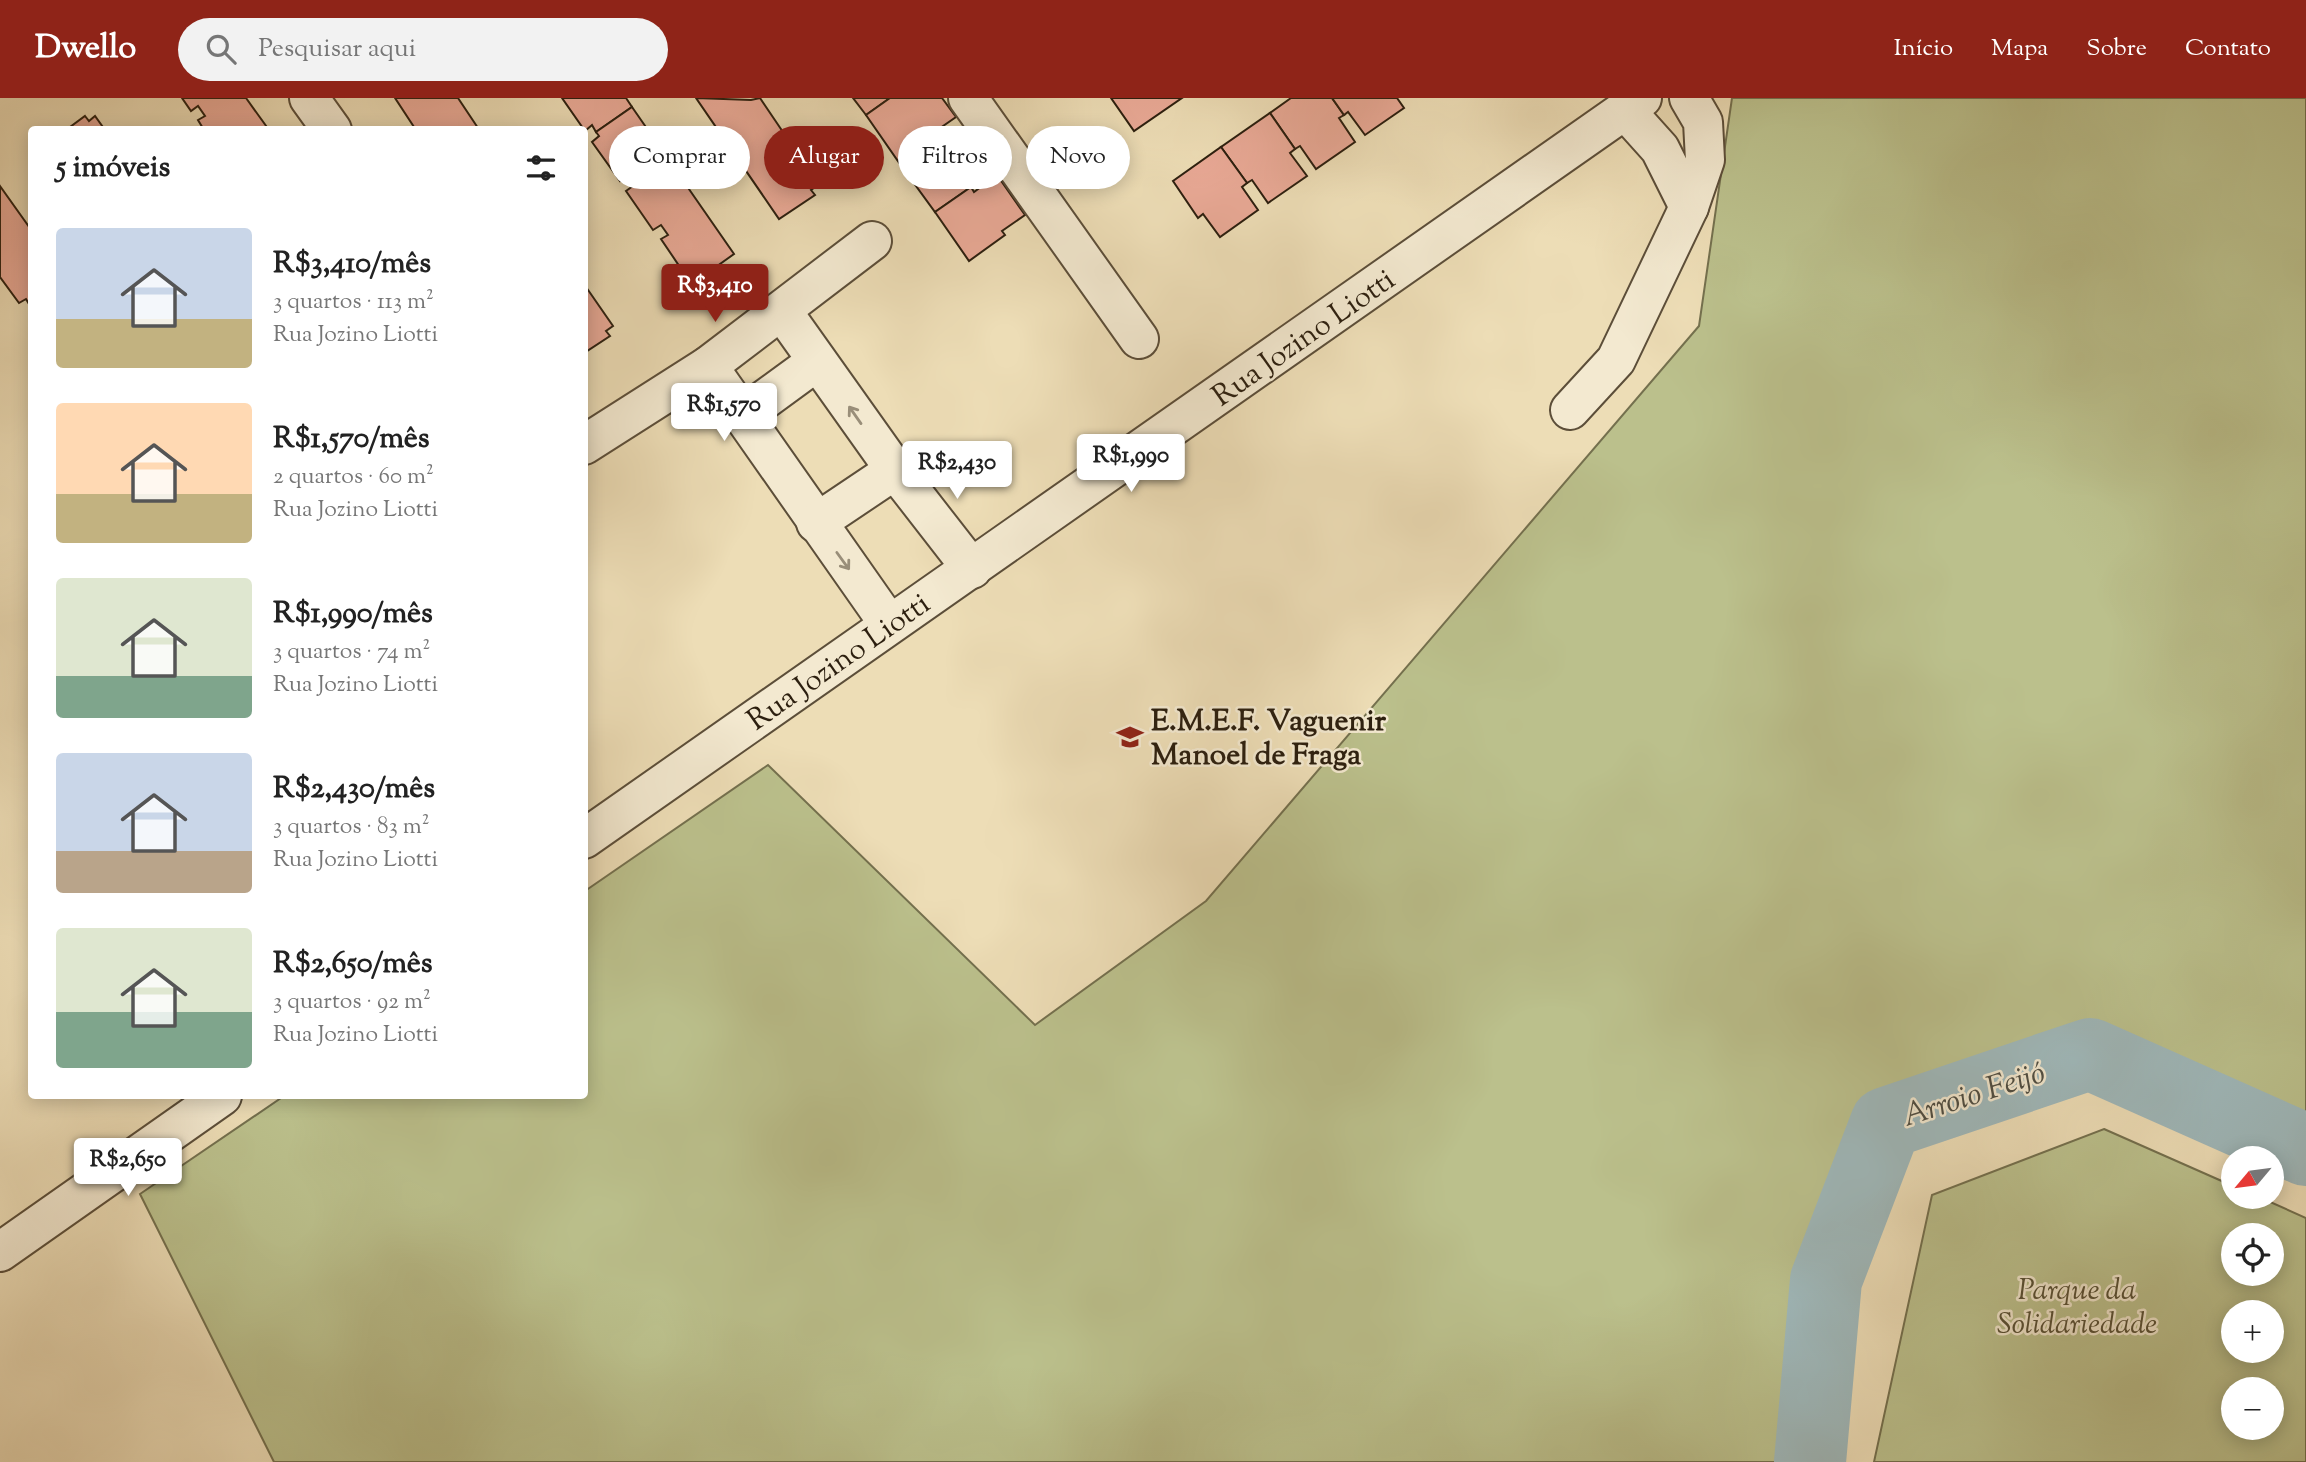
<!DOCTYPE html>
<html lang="pt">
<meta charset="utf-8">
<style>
body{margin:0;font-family:"Sorts Mill Goudy",serif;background:#f2f2f2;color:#222;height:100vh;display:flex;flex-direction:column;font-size:26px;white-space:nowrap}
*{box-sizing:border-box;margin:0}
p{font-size:23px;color:#767676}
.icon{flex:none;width:38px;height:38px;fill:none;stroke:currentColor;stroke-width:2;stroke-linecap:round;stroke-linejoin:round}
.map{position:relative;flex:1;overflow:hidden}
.drawer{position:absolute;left:28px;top:28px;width:560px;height:973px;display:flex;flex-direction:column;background:#fff;border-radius:7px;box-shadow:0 4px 18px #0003}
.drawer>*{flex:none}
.hud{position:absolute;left:609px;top:28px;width:665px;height:63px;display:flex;gap:14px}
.needle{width:46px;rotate:241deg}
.fabs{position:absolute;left:2221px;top:1048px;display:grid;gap:14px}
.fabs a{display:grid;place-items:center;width:63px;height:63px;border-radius:50%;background:#fff;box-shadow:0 4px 18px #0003;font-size:35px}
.price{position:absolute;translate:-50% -60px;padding:0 16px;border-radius:7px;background:#fff;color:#222;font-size:23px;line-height:46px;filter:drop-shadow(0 2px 4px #0008)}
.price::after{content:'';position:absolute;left:50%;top:42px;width:21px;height:16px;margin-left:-10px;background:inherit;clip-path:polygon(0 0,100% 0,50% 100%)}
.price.selected{background:#8f2418;color:#fff}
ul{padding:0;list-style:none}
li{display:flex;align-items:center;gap:21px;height:175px;padding:0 28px}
li span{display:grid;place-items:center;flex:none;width:196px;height:140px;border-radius:7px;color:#555}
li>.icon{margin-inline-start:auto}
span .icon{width:84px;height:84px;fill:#fffc;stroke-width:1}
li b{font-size:30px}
h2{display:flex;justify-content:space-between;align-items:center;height:84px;padding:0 28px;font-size:30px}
.tag{padding:0 24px;border-radius:32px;background:#fff;box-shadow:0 4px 18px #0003;font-size:24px;line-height:63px}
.tag.selected{background:#8f2418;color:#fff}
header{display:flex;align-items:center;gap:42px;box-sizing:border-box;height:98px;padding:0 35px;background:#8f2418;color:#fff}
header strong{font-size:33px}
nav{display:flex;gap:38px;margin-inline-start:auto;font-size:24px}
.search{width:490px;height:63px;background:#f2f2f2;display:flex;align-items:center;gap:18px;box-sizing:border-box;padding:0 24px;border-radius:38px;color:#767676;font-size:26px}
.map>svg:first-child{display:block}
.green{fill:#bbc08c;stroke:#74704e;stroke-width:2;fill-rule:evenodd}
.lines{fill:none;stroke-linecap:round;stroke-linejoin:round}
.river{stroke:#9fb8ba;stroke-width:72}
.building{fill:#e9a996;stroke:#2c1f0f;stroke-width:2}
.minor-casing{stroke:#5c4e39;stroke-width:42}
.minor{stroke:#f3e9d0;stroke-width:38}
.oneway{stroke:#998e79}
.labels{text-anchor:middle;stroke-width:5;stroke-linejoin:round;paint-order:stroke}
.street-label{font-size:30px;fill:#2c1f0f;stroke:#f3e9d0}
.poi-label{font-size:30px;font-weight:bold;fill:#2c1f0f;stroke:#f3e9d0;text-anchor:start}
.park-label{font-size:30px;font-style:italic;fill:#574f34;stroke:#f3e9d0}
.water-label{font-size:32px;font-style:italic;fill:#4e4d42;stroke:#f3e9d0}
</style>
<header>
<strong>Dwello</strong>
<div class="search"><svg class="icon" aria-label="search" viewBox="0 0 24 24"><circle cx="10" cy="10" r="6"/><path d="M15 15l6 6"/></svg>Pesquisar aqui</div>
<nav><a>Início</a><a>Mapa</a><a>Sobre</a><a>Contato</a></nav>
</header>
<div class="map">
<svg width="2306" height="1364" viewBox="0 0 2306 1364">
<rect width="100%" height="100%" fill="#edddb6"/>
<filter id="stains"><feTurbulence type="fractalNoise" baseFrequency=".00286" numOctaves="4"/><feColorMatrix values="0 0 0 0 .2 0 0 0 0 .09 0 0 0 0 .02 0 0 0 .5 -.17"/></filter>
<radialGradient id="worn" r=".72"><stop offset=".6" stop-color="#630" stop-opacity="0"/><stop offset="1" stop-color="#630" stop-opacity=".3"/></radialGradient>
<g class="green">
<path d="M1732,0H2306V1052L2090,956L1886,1025L1826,1182L1810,1364H274L140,1096L284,998H584L585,793L768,667L1035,927L1206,803L1699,228Z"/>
<path d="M2104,1031L2233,1088V1099H2259L2306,1120V1364H1874L1932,1097ZM2233,1138H2272V1176H2233ZM2233,1214H2272V1253H2233ZM2233,1292H2272V1330H2233Z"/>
</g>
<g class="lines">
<path class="river" d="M1810,1364L1826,1182L1886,1025L2090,956L2306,1052"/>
</g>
<g class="building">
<path d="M182,0H246L269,32H204L198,22L205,18L198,8L191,13Z"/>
<path d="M395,0H458L478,30L416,32Z"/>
<path d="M562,0H626L632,9L596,34L592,27L585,33Z"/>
<path d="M696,0L751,2L760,0L785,37L778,43L785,52L792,47L818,87L811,92L815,97L779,121Z"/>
<path d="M853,0H890L866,17Z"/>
<path d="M890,0H942L956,19L933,35L936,40L900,66L866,17Z"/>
<path d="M1111,0H1182L1134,33Z"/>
<path d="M1291,0H1332L1344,17L1339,20L1355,44L1316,71L1300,48L1295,51L1270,15Z"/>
<path d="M1332,0H1397L1404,10L1365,37L1348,14L1344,17Z"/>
<path d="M632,9L734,156L699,181L695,176L688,181L661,141L668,137L661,127L653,132L626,93L633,88L627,78L620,83L592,44L599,38L596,34Z"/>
<path d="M1270,15L1295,51L1290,55L1307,78L1268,105L1252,82L1247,85L1221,49Z"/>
<path d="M85,18L89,23L95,18L105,32H66Z"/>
<path d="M962,29L990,68L967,84L971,89L935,114L900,66L936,40L939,45Z"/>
<path d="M1221,49L1247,85L1242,89L1258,112L1220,139L1203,116L1198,120L1173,83Z"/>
<path d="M997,77L1025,117L1002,133L1005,137L969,163L935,114L971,89L974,94Z"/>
<path d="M0,88L32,133V204L29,206L26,201L19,205L0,179Z"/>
<path d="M586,189L613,228L606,233L610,238L584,255Z"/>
</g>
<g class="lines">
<g class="minor-casing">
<g id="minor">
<path d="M309,0L332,32"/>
<path d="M968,0L1139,241"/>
<path d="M1625,12L1660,51L1689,109"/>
<path d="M782,213L895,372L972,471"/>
<path d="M708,268L889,526"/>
<path d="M1570,312L1616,262L1689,109L1705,62L1703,24L1689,0"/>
<path d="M742,318L816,264"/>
<path d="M584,347L708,268L872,143"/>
<path d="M816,425L895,372"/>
<path d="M584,741L1642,0"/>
<path d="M0,1154L222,998"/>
</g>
</g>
<use href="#minor" class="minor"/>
</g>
<defs><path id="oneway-shaft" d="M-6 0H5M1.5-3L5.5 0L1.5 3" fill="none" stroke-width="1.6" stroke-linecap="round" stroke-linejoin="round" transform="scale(1.75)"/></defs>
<g class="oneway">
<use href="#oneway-shaft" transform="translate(855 317) rotate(-125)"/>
<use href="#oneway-shaft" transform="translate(843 463) rotate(54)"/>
</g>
<defs>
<g id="school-bare" transform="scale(2.1)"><path d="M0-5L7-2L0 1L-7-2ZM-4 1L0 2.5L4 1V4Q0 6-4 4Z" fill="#8f2418" stroke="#f3e9d0" stroke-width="2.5" paint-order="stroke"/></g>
</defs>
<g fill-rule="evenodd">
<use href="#school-bare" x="1130" y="639"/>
</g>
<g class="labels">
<g class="street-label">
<text transform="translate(1303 239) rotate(-35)" y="10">Rua Jozino Liotti</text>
<text transform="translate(838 563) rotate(-35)" y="10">Rua Jozino Liotti</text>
</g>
<g class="poi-label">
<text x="1151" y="632">E.M.E.F. Vaguenir<tspan x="1151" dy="34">Manoel de Fraga</tspan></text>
</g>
<g class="park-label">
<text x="2077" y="1201">Parque da<tspan x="2077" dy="34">Solidariedade</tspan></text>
</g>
<g class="water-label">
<text transform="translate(1973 995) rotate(-18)" y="11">Arroio Feijó</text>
</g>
</g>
<rect width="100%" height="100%" filter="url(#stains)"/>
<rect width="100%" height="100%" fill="url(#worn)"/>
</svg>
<div class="fabs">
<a><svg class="needle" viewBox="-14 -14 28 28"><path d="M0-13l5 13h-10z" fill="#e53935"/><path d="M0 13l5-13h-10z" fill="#767676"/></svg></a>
<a><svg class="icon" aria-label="locate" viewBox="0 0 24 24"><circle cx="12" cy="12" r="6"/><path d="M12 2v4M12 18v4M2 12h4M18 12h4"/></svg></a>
<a>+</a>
<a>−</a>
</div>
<b class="price selected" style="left:715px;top:226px">R$3,410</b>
<b class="price" style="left:724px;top:345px">R$1,570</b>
<b class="price" style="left:1131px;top:396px">R$1,990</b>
<b class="price" style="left:957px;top:403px">R$2,430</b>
<b class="price" style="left:128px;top:1100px">R$2,650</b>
<div class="hud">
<a class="tag">Comprar</a>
<a class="tag selected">Alugar</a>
<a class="tag">Filtros</a>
<a class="tag">Novo</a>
</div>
<section class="drawer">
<h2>5 imóveis<svg class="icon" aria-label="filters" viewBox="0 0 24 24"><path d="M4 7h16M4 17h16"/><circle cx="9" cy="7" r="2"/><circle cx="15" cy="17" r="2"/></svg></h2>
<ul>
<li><span style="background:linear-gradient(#c9d6e8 65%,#c2b280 0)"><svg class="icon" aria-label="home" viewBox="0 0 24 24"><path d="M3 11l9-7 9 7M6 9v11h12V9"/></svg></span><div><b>R$3,410/mês</b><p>3 quartos · 113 m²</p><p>Rua Jozino Liotti</p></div></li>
<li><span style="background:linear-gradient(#ffd9b3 65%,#c2b280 0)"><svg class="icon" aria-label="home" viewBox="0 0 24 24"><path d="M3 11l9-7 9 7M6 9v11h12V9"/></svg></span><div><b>R$1,570/mês</b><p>2 quartos · 60 m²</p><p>Rua Jozino Liotti</p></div></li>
<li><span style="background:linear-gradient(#dfe7d0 70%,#7fa58c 0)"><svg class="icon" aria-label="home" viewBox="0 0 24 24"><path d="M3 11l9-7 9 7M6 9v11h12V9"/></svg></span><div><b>R$1,990/mês</b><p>3 quartos · 74 m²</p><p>Rua Jozino Liotti</p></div></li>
<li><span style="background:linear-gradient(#c9d6e8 70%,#b9a48a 0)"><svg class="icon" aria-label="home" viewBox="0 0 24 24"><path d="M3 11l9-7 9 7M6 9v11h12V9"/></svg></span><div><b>R$2,430/mês</b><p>3 quartos · 83 m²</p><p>Rua Jozino Liotti</p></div></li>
<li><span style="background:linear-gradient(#dfe7d0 60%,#7fa58c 0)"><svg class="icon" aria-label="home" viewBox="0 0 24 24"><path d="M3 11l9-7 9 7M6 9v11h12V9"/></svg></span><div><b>R$2,650/mês</b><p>3 quartos · 92 m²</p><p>Rua Jozino Liotti</p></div></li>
</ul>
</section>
</div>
